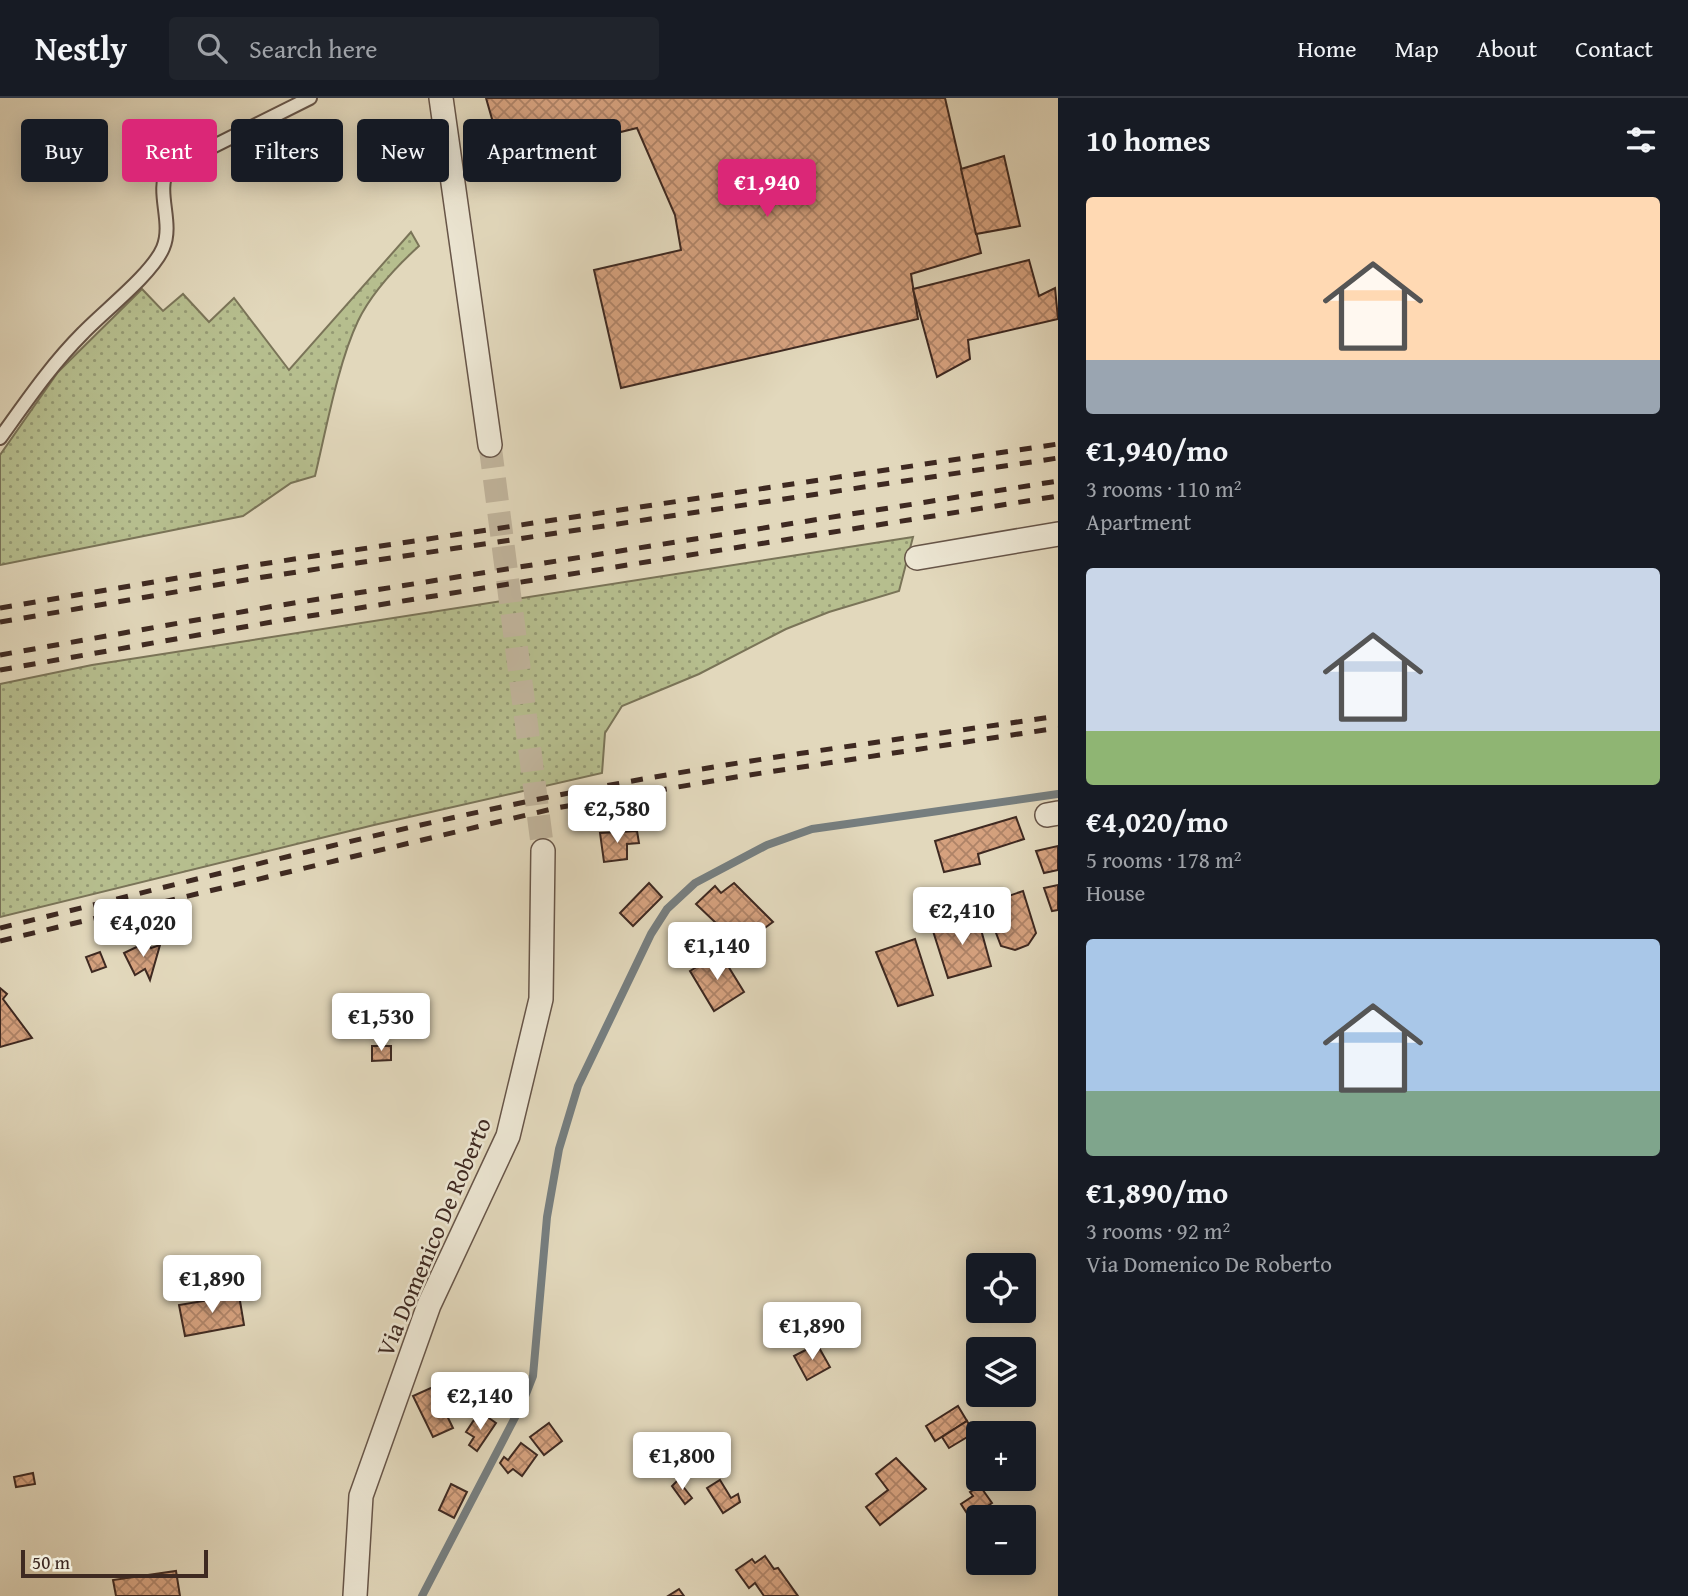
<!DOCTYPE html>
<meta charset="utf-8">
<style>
body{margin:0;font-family:"Gentium Book Plus",serif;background:#20242c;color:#f1f3f6;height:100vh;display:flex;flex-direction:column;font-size:26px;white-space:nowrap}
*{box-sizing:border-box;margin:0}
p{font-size:23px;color:#9ea1a6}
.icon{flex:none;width:38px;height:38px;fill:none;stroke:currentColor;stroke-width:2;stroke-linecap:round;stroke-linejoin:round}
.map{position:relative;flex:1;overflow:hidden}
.details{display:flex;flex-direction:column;background:#171b24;width:630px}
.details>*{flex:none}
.guide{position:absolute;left:21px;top:21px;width:665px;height:63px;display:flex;gap:14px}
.tools{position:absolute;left:966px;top:1155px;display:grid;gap:14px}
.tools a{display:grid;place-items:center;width:70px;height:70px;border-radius:7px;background:#171b24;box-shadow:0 4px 18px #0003;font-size:35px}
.scale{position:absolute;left:21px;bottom:18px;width:187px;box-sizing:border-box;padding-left:7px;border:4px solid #3e2921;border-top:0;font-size:19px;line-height:24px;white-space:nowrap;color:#3e2921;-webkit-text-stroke:5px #ece6d3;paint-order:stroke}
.price{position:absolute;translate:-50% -60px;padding:0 16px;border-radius:7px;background:#fff;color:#222;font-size:23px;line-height:46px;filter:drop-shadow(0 2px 4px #0008)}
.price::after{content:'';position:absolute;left:50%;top:42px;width:21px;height:16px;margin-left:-10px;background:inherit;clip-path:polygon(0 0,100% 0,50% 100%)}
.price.on{background:#db2777;color:#fff}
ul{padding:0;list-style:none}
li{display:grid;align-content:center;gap:14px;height:371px;padding:0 28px}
li span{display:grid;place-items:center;height:217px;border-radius:7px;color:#555}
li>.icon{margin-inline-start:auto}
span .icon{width:126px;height:126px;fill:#fffc;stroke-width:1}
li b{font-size:30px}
h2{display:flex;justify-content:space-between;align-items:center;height:84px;padding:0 28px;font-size:30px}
.chip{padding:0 24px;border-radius:7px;background:#171b24;box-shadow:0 4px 18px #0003;font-size:24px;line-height:63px}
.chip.on{background:#db2777;color:#fff}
header{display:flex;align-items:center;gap:42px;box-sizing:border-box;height:98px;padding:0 35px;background:#171b24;border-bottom:2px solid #363941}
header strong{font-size:33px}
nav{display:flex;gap:38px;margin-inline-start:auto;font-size:24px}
.search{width:490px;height:63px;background:#20242c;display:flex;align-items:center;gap:18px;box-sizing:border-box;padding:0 24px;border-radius:7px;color:#9ea1a6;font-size:26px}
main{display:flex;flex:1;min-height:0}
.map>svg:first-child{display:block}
.grass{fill:url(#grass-dots);stroke:#7a7458;stroke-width:2}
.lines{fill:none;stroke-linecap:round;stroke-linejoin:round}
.stream{stroke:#767e7f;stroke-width:8}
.building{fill:url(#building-cross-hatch);stroke:#3e2921;stroke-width:2}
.street-tunnel{stroke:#c1b59d;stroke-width:23;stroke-dasharray:23 11;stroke-linecap:butt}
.lane-casing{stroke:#675548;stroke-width:16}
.street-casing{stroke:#675548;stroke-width:26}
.lane{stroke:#ece6d3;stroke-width:12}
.street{stroke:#ece6d3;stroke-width:23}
.rail{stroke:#3e2921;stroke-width:5;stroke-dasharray:12 12;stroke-linecap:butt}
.labels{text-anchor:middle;stroke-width:5;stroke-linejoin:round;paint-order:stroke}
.street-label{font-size:24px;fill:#3e2921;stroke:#ece6d3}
</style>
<header>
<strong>Nestly</strong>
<div class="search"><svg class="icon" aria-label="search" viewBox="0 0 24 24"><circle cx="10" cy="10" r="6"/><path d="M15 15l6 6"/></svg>Search here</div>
<nav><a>Home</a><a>Map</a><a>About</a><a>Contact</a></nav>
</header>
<main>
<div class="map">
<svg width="1058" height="1498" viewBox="0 0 1058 1498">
<defs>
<pattern id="grass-dots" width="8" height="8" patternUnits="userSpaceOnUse" patternTransform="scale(1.75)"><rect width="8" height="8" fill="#b6be8e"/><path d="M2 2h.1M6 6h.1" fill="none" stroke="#959a74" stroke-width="1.8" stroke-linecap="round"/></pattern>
<pattern id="building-cross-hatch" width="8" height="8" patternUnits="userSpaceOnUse" patternTransform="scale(1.75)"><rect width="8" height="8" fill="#d5a17e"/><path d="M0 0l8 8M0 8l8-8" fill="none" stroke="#ae8367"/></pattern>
</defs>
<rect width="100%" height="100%" fill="#e2d8bc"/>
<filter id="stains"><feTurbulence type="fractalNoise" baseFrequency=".00286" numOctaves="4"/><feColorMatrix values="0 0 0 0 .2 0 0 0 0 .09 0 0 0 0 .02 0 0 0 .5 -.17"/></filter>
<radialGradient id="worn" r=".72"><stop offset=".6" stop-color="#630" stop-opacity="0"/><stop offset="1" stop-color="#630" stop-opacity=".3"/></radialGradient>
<g class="grass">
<path d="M411,134L419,148C397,168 371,196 358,223C338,265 326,332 315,378L291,385L243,418L0,467V357L58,274L142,191L163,213L183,196L209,224L234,200L289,272Z"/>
<path d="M913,439L899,493L829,514L786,531L699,576L622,608L605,635L602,675L374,727L0,819V586L92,567Z"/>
</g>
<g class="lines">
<path class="stream" d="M422,1498L522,1306L533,1278L547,1119L559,1051L578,988L651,836L667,811L695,785L767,747L812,731L1058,696"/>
</g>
<g class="building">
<path d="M486,0H945L981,155L911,176L918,221L621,290L594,172L681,152L675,117L637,30L504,63Z"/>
<path d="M1004,58L1020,128L976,136L961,71Z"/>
<path d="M1029,162L1039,198L1055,190L1058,221L968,242L970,261L937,279L913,191Z"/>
<path d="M1016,719L1024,741L978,756L980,766L944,774L935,743Z"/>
<path d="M637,733L639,745L627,746V761L604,764L600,735Z"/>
<path d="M1058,748V772L1044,775L1036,753Z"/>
<path d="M649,785L662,799L633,828L620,815Z"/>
<path d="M734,785L773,824L740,848L696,806L715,788L721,795Z"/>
<path d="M1058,787V812L1052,813L1044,790Z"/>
<path d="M1023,793L1036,835L1028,847L1015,852L1001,848L985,806Z"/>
<path d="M977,817L991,868L948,880L932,830Z"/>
<path d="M915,841L933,897L898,908L876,854Z"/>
<path d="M147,844L151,850L160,847L150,882L145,871L135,877L124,855Z"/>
<path d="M100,854L106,869L92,874L86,859Z"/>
<path d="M720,855L744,894L714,913L690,873Z"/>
<path d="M0,890L7,896L3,901L32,940L0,949Z"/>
<path d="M372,948H391V962L372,963Z"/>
<path d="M239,1197L244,1227L185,1238L179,1207Z"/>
<path d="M817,1246L830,1269L807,1282L794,1258Z"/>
<path d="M433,1289L453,1330L433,1339L413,1298Z"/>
<path d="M958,1308L967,1323L935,1343L926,1328Z"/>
<path d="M486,1318L496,1325L477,1353L469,1347L474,1339L466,1334L474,1322L480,1326Z"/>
<path d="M967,1323L974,1335L949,1350L942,1339Z"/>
<path d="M549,1325L562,1343L544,1357L530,1339Z"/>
<path d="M521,1345L537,1357L522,1378L513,1371L508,1375L500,1365L504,1359L508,1362Z"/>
<path d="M896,1360L926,1391L880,1427L866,1409L888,1392L876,1376Z"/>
<path d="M33,1375L35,1386L16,1389L14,1379Z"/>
<path d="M678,1382L692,1400L685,1406L672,1388Z"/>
<path d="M720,1382L731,1400L738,1396L740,1404L723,1415L707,1390Z"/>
<path d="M451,1386L467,1394L454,1420L439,1412Z"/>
<path d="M980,1388L992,1405L970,1420L961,1406L973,1398L970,1394Z"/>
<path d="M765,1458L774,1471L778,1470L798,1498H764L755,1485L749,1490L736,1472L752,1461L755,1465Z"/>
<path d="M176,1473L180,1498H116L113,1482Z"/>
<path d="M679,1491L684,1498H668Z"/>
</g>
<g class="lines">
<path class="street-tunnel" d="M490,347L543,753"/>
<g class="lane-casing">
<path id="lane" d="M0,340C26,304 51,267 83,235C104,213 152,176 163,150C174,124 155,94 168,71L310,0"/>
</g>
<g class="street-casing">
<g id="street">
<path d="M441,0L490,347"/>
<path d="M917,460L1058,436"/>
<path d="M1047,717L1058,715"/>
<path d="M355,1498L361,1398L429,1207L508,1038L541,901L543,753"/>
</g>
</g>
<use href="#lane" class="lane"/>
<use href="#street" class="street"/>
<g class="rail">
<path d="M0,510L255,467L1058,346"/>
<path d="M0,524L257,480L1058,360"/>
<path d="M0,557L269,509L1058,383"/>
<path d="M0,572L272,524L1058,398"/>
<path d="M0,830C184,785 368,736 554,698C721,664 890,643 1058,618"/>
<path d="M0,843L556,710L736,679L1058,630"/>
</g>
</g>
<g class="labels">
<g class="street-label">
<text transform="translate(434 1139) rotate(-67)" y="8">Via Domenico De Roberto</text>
</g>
</g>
<rect width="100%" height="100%" filter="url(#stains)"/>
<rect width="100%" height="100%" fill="url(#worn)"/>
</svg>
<div class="tools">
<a><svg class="icon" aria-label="locate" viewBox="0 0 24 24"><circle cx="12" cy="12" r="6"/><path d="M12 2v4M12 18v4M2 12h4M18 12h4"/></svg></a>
<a><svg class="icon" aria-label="layers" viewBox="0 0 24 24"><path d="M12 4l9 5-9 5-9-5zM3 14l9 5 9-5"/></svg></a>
<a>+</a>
<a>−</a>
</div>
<div class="scale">50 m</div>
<b class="price on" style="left:767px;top:121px">€1,940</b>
<b class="price" style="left:617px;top:747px">€2,580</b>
<b class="price" style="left:962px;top:849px">€2,410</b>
<b class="price" style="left:143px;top:861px">€4,020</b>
<b class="price" style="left:717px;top:884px">€1,140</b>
<b class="price" style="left:381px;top:955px">€1,530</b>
<b class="price" style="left:212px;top:1217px">€1,890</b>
<b class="price" style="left:812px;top:1264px">€1,890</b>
<b class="price" style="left:480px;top:1334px">€2,140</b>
<b class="price" style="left:682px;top:1394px">€1,800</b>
<div class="guide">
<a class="chip">Buy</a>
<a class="chip on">Rent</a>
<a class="chip">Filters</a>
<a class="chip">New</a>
<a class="chip">Apartment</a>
</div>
</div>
<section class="details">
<h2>10 homes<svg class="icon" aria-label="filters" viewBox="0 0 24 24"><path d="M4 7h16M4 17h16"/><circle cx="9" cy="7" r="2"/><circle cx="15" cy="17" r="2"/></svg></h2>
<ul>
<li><span style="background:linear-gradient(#ffd9b3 75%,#9aa5b1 0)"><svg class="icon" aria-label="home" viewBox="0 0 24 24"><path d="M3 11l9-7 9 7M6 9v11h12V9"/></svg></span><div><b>€1,940/mo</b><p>3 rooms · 110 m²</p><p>Apartment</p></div></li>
<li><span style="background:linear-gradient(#c9d6e8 75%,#8fb573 0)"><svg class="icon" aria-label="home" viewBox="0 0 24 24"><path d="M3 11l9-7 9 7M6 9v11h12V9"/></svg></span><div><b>€4,020/mo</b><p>5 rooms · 178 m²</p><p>House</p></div></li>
<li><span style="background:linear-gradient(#a9c7e8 70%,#7fa58c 0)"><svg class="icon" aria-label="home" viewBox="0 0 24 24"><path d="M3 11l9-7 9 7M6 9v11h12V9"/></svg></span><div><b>€1,890/mo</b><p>3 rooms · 92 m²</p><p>Via Domenico De Roberto</p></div></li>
</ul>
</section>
</main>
